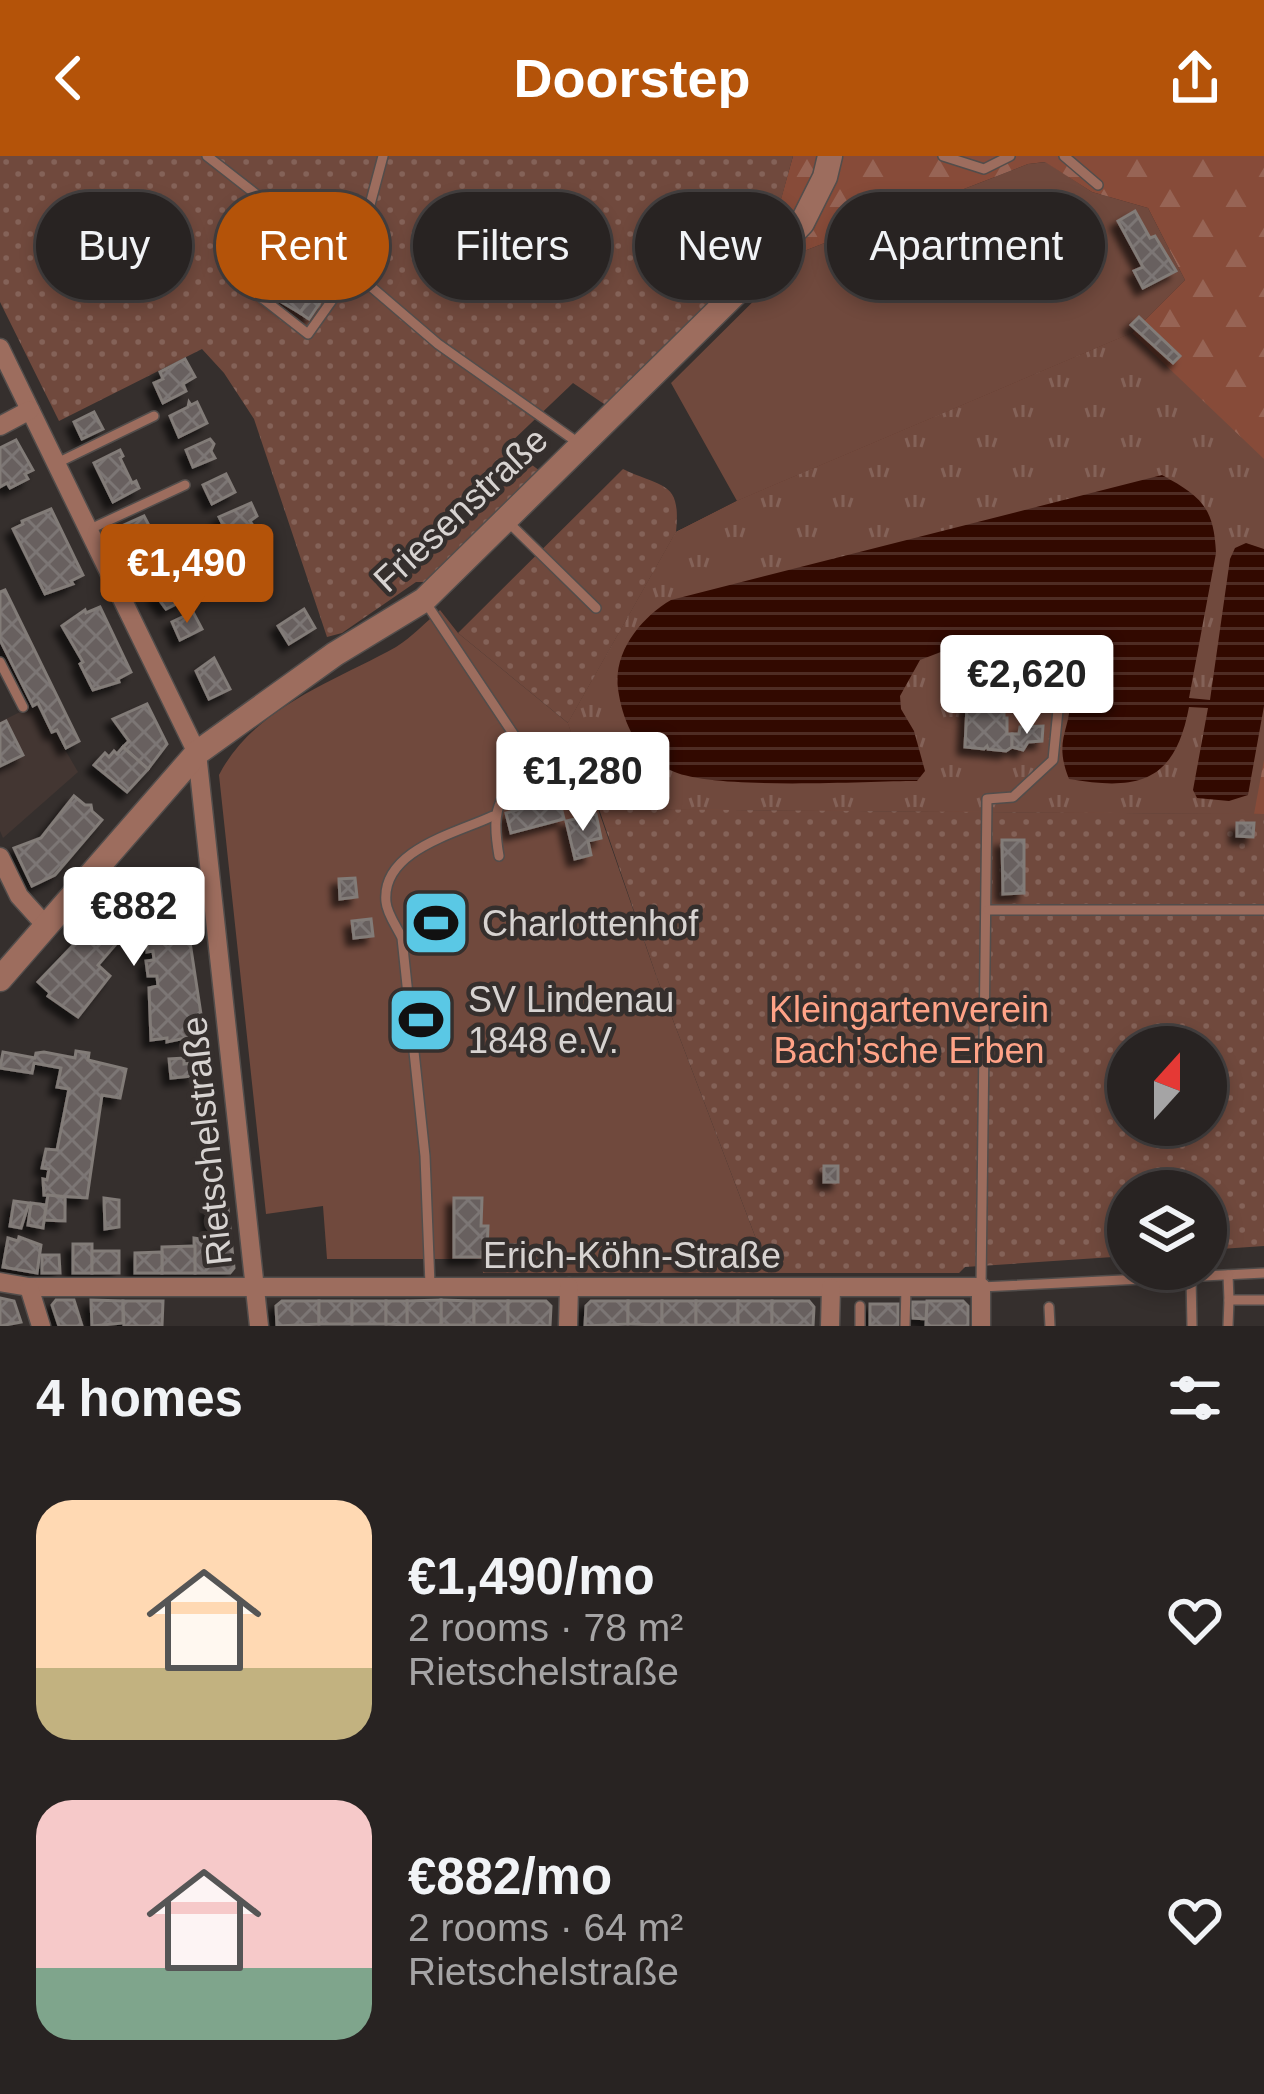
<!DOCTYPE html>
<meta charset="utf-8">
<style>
body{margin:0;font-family:Arial,sans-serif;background:#342f2f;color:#f1f3f6;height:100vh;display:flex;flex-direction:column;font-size:45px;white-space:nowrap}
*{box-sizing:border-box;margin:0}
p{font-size:39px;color:#a5a4a5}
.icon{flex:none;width:66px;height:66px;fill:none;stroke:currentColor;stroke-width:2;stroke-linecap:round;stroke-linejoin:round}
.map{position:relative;height:1170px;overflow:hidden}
.side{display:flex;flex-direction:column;background:#282322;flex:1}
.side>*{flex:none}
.banner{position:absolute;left:36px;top:36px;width:1194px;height:108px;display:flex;gap:24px}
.needle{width:78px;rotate:21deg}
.tools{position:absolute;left:1107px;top:870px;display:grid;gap:24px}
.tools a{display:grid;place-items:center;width:120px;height:120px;border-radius:50%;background:#282322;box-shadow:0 6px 18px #0003,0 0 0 3px #444040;font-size:60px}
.price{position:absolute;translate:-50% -102px;padding:0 27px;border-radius:12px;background:#fff;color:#222;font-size:39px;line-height:78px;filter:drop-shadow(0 3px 6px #0008)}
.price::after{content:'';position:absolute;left:50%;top:72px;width:36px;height:27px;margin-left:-18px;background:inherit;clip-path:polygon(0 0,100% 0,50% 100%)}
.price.active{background:#b45309;color:#fff}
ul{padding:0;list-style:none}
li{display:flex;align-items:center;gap:36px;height:300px;padding:0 36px}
li span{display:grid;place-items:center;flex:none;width:336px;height:240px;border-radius:36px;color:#555}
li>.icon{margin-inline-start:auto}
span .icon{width:144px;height:144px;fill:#fffc;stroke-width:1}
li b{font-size:51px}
h2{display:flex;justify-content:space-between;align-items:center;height:144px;padding:0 36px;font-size:51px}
.chip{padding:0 42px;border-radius:54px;background:#282322;box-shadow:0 6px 18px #0003,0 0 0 3px #444040;font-size:42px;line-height:108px}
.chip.active{background:#b45309;color:#fff}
header{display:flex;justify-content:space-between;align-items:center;height:156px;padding:0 36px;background:#b45309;color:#fff;font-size:54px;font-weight:700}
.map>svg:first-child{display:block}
.built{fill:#433632}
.grass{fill:#70493d}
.forest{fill:url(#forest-firs)}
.park{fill:url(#park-tufts)}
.garden{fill:url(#garden-dots);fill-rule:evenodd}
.water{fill:url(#water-rules)}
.building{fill:url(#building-cross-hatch);stroke:#827b78;stroke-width:3;filter:url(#shadow)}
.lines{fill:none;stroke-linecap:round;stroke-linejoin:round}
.service-casing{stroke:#524d4b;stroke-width:12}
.minor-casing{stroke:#524d4b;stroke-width:21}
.tertiary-casing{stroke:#524d4b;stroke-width:27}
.service{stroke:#9d6d5e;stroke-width:9}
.minor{stroke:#9d6d5e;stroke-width:18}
.tertiary{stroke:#9d6d5e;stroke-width:24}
.labels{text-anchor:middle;stroke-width:9;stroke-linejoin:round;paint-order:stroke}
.street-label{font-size:36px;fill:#d7d3d1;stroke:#352f2d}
.poi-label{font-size:36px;fill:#d7d3d1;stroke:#352f2d;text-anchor:start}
.park-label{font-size:36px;fill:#ffa387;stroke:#352f2d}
</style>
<header><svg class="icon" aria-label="back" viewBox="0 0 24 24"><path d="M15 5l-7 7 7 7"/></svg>Doorstep<svg class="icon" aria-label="share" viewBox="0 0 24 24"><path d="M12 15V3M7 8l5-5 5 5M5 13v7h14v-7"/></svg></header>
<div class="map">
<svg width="1264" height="1170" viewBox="0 0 1264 1170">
<defs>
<pattern id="forest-firs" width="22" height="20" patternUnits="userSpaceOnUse" patternTransform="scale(3)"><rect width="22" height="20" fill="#874b39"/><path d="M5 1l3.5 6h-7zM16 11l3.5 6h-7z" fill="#976455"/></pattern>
<pattern id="park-tufts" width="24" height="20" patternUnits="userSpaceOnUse" patternTransform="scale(3)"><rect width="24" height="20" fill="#70493d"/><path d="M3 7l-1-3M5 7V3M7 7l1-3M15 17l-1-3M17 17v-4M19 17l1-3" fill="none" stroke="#846258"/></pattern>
<pattern id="garden-dots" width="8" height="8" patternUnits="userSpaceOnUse" patternTransform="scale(3)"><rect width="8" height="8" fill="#70493d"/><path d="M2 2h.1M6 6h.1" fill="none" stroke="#846258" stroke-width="1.8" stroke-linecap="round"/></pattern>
<pattern id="water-rules" width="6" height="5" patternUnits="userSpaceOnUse" patternTransform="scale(3)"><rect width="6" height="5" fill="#320900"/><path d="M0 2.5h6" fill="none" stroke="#4f2c24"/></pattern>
<pattern id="building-cross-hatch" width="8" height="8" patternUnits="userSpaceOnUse" patternTransform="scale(3)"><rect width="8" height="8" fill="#67605e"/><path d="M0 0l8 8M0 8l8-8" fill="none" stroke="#7c7674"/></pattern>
<filter id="shadow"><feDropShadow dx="-7" dy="7" stdDeviation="3" flood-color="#0009"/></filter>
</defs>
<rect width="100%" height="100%" fill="#352f2d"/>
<path class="built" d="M38,547L78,616L3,682L0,675V566Z"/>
<g class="grass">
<path d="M1046,6L1092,36L1148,52L1185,124L1132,177L737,345L671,227L804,95L1028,8Z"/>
<path d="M440,454L458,477L568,567L657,822L769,1117H483L482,1103H327L323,1050L266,1058L219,619C253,552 335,525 396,491C412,481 426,466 440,454Z"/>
</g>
<path class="forest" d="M793,0H1264V658L599,653L568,567L676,376L737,345L1132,177L1185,124L1148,52L1092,36L1045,6L1028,8L804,95L777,57Z"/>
<path class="park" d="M1132,177L1264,303V604L1254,658L599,653L568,567L676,376L737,345Z"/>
<g class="garden">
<path d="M0,0H793L776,62L781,65L773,87L607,250L573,227L507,290L540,315L430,426H416L342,477L327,481L254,263L224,217L202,193L59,265L0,146Z"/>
<path d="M623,313C665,333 681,325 676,376L568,567L458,477Z"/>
<path d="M599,653L1264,658V1090L1206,1094V1035H1128V1100L965,1111L959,1117H769L657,822ZM1128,891H1206V969H1128Z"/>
</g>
<path class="water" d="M1162,319C1200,340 1214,350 1216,397L1189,542L1210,544L1230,403L1235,392L1246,387L1264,393V550L1248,639L1229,645L1197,642L1193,634L1208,552L1189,551C1175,626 1139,635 1069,623C1053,583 1071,575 1070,542C1070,526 1063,517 1068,502L1033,484L1027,492L972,484L920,504L900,540L901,553L914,575L925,615L917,625C863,625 711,635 670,614C637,598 623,567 618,533C613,495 642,461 671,444Z"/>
<g class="building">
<path d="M1135,55L1150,82L1155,80L1176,115L1143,132L1134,115L1143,111L1118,65Z"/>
<path d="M276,87L303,106L275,142L263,133L273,119L260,110Z"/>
<path d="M302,107L318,118L308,132L292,121Z"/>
<path d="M292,121L314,136L300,157L275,142Z"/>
<path d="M314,136L323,142L309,163L300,157Z"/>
<path d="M1139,161L1180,200L1173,207L1131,169Z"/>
<path d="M185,203L195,221L183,228L186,235L163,247L154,227L163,223L160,216Z"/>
<path d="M189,246L191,249L197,246L207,267L179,281L170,260L188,251Z"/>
<path d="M94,256L103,273L82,283L74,266Z"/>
<path d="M210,283L214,288L211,295L215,302L193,311L186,294Z"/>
<path d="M16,284L33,314L25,318L28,323L10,332L7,327L0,331V292Z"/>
<path d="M120,294L123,300L120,302L132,327L136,325L139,332L113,346L94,307Z"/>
<path d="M226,318L235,336L212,348L203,329Z"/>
<path d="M251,347L257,360L250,365L252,368L228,379L219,361Z"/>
<path d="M51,353L83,419L71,425L73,428L45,438L13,373L23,368L22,365Z"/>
<path d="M144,360L153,377L133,387L124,369Z"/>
<path d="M257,384L265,400L259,403L260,407L243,411L235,394Z"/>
<path d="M166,386L169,393L165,395L170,406L147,417L139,400Z"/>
<path d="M184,423L192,440L166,453L155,438Z"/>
<path d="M5,434L79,585L66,592L57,574L52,576L38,547L33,550L0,484V436Z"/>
<path d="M100,451L131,516L118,523L119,526L93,534L80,508L83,506L62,470L85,454L86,457Z"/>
<path d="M304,453L315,472L289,488L278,470Z"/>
<path d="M193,456L202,473L180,484L172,466Z"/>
<path d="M1039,489L1064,502L1057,515L1032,501Z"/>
<path d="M214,502L230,533L209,543L196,515Z"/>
<path d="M969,509L1004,510V562H1007V578H1012V591L1006,595L988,593L987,590L984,593L965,591Z"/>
<path d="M147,548L167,588L148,613L123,591L129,585L113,563Z"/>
<path d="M6,565L23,599L0,610V568Z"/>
<path d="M1043,570L1042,585L1028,586L1023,594L1012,591V578H1019L1020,571Z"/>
<path d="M123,591L148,613L127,636L94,609L105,597L109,601L114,595L117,598Z"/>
<path d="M556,631L564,663L511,677L506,657L548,645L545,634Z"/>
<path d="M74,640L85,649H91L92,655L102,664L55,719L32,730L14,692L41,682Z"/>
<path d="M596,658L601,682L588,685L591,699L575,703L566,665Z"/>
<path d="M1237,667H1254L1253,681L1237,680Z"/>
<path d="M1002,684H1024V737L1003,738Z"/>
<path d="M355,722L357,741L340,743L339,723Z"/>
<path d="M121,743L183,762L180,771L188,773L204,878L167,886V882L151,884L149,832L158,830L157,820H148L146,805L154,804L153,795L147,796V780L128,774L98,809L110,820L78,861L48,840L50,837L38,826L111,750L119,752Z"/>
<path d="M371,763L373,780L354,782L352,765Z"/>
<path d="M76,895L89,897L88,904L126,913L120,942L102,939L87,1042L44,1039L43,1023L47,1024L49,1013L42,1012L46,993L57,994L69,933L57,931L61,912L34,907L32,917L0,912L3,896L35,902L36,897L44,896L75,902Z"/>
<path d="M184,902V908L192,907L193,920L171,922L169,903Z"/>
<rect x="824" y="1010" width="14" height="16"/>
<path d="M48,1039L65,1041V1065L44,1064Z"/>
<path d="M104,1042L119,1044V1071L105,1073Z"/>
<path d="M454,1042H482L481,1070H488L487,1096H482V1101H454Z"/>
<path d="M14,1045L29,1047L21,1072L10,1070Z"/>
<path d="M31,1047L46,1049L43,1072L28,1069Z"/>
<path d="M208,1050L228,1052L234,1112L230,1117H195L194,1082L206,1084V1079H211Z"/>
<path d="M19,1081L41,1089L37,1117L3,1111L8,1082L18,1085Z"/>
<rect x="73" y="1088" width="19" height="29"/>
<rect x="495" y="1089" width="29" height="12"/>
<path d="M195,1090V1117H162V1091Z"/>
<rect x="682" y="1091" width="16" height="14"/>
<rect x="92" y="1095" width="27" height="22"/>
<path d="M162,1096V1117H135V1097Z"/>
<path d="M42,1099H59L60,1117H42Z"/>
<path d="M0,1142L14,1145L21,1166L0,1170Z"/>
<path d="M56,1144H74L82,1170H59L52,1149Z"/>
<path d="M91,1144L123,1145V1167L92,1170Z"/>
<path d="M441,1144L474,1145V1169H441Z"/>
<path d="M441,1144V1169H407V1145Z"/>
<path d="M123,1145H163L162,1170H124Z"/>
<path d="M282,1145H319V1168L277,1170L276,1150Z"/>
<rect x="319" y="1145" width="33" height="23"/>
<rect x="352" y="1145" width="34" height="23"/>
<path d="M386,1145H407V1169L386,1168Z"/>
<rect x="474" y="1145" width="34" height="24"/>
<path d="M508,1145H546L551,1150L550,1170L508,1169Z"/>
<path d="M591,1145H628V1168L585,1170L586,1150Z"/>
<path d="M628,1145H662V1169L628,1168Z"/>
<rect x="662" y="1145" width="34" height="24"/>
<rect x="696" y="1145" width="42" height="24"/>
<rect x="738" y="1145" width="34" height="24"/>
<path d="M772,1145H809L814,1151L813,1170L772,1169Z"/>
<path d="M927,1145H963L968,1150V1170H926Z"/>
<path d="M912,1146H927L926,1163L913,1162Z"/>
<rect x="870" y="1148" width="28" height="22"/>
</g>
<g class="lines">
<g class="service-casing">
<g id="service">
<path d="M207,0L334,99L438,188L577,286"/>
<path d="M943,0L984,13L1010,0"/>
<path d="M1064,0L1098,29"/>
<path d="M262,142L308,178L352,116L383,0"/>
<path d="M55,308L154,260"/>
<path d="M507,365L596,452"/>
<path d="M88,374L185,329"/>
<path d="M426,447L536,612"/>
<path d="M0,506L23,551"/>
<path d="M1052,521L1059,544L1053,604L1013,641L987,643L981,1131L1264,1117"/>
<path d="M499,700C490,648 499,635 544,607L558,614L579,651"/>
<path d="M988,754H1264"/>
<path d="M1228,1119L1229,1144H1264"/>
<path d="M1191,1121L1192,1170"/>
<path d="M430,1129L425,1000L402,782C397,771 387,758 386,746C381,694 457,677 493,660"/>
<path d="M860,1150V1170"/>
<path d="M1049,1151L1050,1170"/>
<path d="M905,1170L906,1131"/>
<path d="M1228,1170L1229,1144"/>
</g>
</g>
<g class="minor-casing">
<g id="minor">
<path d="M0,192L197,597L259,1170"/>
<path d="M0,270L30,254"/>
<path d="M0,701L19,740L47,771"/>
<path d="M0,1126L29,1131H981V1170"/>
<path d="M29,1131L41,1170"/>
<path d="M568,1170L569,1131"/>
<path d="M830,1170L831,1132"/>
</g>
</g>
<g class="tertiary-casing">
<path id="tertiary" d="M0,823L197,597L335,498L424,444L740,133L802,67L825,21L830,0"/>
</g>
<use href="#service" class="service"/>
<use href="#minor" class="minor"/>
<use href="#tertiary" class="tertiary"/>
</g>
<defs>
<g id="stadium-square" transform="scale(3.45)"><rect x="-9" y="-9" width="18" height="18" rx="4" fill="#5ac8e5" stroke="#352f2d"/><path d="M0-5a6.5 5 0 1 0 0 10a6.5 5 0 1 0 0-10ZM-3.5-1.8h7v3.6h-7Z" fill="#111"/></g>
</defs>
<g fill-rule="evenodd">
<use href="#stadium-square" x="436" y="767"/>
<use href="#stadium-square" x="421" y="864"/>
</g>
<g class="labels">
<g class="street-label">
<text transform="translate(460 353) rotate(-43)" y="13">Friesenstraße</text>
<text transform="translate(206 985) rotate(-96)" y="13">Rietschelstraße</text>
<text x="632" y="1112">Erich-Köhn-Straße</text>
</g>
<g class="poi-label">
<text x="482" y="780">Charlottenhof</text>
<text x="468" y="856">SV Lindenau<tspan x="468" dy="41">1848 e.V.</tspan></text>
</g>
<g class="park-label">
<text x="909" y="866">Kleingartenverein<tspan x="909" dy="41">Bach'sche Erben</tspan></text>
</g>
</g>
</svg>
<div class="tools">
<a><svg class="needle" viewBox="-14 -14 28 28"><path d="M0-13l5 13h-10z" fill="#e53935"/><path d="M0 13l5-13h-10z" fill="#a5a4a5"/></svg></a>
<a><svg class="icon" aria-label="layers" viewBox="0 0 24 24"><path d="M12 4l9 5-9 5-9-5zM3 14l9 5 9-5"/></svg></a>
</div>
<b class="price active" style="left:187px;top:470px">€1,490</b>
<b class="price" style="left:1027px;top:581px">€2,620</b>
<b class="price" style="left:583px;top:678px">€1,280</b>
<b class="price" style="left:134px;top:813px">€882</b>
<div class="banner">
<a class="chip">Buy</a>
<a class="chip active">Rent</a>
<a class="chip">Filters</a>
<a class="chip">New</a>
<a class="chip">Apartment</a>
</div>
</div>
<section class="side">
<h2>4 homes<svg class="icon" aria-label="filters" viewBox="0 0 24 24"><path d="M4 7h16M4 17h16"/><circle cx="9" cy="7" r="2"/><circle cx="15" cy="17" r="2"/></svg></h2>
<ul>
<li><span style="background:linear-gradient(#ffd9b3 70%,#c2b280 0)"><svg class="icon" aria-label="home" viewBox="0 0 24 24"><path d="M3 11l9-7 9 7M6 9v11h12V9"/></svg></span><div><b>€1,490/mo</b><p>2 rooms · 78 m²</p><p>Rietschelstraße</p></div><svg class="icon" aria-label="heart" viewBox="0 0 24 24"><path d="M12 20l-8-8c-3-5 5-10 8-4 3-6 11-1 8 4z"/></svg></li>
<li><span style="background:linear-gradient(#f6c9c9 70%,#7fa58c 0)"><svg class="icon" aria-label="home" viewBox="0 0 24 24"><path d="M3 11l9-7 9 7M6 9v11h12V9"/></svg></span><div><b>€882/mo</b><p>2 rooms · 64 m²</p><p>Rietschelstraße</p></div><svg class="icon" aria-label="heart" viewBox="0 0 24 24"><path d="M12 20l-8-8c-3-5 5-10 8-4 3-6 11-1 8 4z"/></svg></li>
</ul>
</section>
